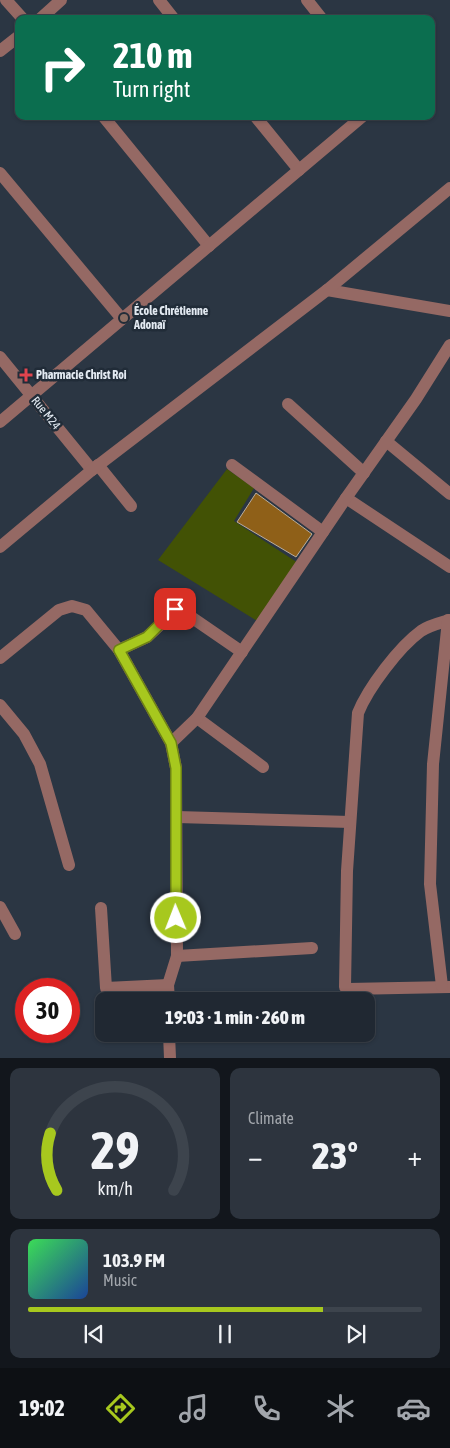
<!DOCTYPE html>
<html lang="en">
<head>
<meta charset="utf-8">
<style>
  body { margin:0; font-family:"Asap Condensed",sans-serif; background:#2d343e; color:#f1f3f6; height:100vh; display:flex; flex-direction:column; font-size:19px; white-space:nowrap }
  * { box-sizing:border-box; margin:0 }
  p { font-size:16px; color:#a2a6ac }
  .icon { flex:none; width:28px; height:28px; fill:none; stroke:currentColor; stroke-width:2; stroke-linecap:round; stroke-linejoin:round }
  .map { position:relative; height:1058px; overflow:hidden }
  .sheet { display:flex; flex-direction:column; gap:10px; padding:10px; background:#12161c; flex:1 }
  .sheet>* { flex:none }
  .guide { position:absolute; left:15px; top:15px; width:420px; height:105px; border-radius:10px; box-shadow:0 1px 4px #0004,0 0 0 1px #3d444d; background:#0b6e4f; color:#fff; overflow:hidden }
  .speed { position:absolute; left:15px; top:978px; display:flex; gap:10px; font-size:25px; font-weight:700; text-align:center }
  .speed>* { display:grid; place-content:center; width:65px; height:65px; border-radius:50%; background:#202832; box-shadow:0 1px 4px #0004,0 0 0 1px #3d444d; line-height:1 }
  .speed .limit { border:8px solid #d22; background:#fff; color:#111 }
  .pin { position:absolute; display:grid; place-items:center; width:42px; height:42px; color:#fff; margin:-21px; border-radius:10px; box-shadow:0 2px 8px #0006 }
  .me { position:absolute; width:55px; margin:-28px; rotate:359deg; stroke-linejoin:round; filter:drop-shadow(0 0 4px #0008) }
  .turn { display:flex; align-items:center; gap:18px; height:105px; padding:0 15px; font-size:22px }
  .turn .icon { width:65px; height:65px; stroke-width:2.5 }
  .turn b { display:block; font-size:35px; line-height:42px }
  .big { font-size:38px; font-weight:800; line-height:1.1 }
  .sheet .card { flex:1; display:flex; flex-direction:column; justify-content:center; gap:8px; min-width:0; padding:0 18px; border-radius:10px; background:#2d343e }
  .sheet .dial { align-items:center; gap:0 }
  .dial svg { height:130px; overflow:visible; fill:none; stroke:#3d444d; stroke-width:7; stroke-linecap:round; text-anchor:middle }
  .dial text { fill:#f1f3f6; stroke:none }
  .song { display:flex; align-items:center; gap:15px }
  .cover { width:60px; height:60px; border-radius:8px; background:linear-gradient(135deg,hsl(130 70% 55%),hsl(220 70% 35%)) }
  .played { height:5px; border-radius:2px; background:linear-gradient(90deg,#a7c81e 75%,#3d444d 75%) }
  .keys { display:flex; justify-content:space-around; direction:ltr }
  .heat { display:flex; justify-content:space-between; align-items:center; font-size:28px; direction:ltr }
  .sheet .tiles { flex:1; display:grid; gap:10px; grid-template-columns:1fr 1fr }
  .card:last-child { grid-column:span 2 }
  .trip { position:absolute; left:95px; top:992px; width:280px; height:50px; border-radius:10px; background:#202832; box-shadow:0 1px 4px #0004,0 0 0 1px #3d444d; font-weight:800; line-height:50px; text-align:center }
  .menu { display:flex; height:80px; justify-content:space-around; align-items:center; background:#0d1014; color:#a2a6ac }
  .menu .icon { width:35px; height:35px }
  .menu .current { color:#a7c81e }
  .menu b { font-size:22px; color:#f1f3f6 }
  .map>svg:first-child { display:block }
  .green { fill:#425205 }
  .building { fill:#8f6018; stroke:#bbae9e }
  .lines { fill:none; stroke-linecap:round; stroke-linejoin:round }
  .minor { stroke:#956964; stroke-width:12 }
  .route-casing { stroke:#6d8214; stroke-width:12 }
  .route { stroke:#a7c81e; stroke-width:9 }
  .education-dot { fill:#8d6e63; stroke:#212c38; stroke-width:2 }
  .health-dot { fill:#e0444e; stroke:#212c38; stroke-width:2 }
  .labels { text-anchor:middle; stroke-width:5; stroke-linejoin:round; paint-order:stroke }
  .poi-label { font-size:12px; font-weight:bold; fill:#e3eaf2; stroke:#212c38; text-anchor:start }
  .street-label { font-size:12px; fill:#e3eaf2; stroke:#212c38 }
</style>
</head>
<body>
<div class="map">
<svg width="450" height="1058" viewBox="0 0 450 1058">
  <rect width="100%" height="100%" fill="#2b3643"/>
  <!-- green -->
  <polygon class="green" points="227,469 254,488 234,521 298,563 259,622 158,560"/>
  <!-- building -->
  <polygon class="building" points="256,493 312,534 296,557 237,522"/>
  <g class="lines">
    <!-- minor -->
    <g class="minor">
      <polyline points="6,0 23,19"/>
      <polyline points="159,0 174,19"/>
      <polyline points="307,0 322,19"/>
      <polyline points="40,19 61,0"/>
      <polyline points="0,51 19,36"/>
      <polyline points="103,116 209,246"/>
      <polyline points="255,116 299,170"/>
      <polyline points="0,173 122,319"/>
      <polyline points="327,290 450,311"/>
      <polyline points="0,357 92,470"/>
      <polyline points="288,404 364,473"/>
      <polyline points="0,422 363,116"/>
      <polyline points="386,441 450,494"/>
      <polyline points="98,465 131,506"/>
      <polyline points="232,465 323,532"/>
      <polyline points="346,498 450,567"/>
      <polyline points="0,547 92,470 327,290 450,188"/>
      <path d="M 450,620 C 440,623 430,625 421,631 C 399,647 368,688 358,713 L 347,871 L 345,987 L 348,989 L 450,987"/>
      <polyline points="119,650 147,637 178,608 242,652"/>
      <polyline points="0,658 59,610 72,606 86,610 119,650 171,743 176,768 177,956 168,985 169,1001"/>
      <polyline points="0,705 24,734 40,764 69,865"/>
      <polyline points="197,718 263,767"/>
      <polyline points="171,743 197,718 346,498 416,399 450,345"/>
      <polyline points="177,817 350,822"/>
      <polyline points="0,907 15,934"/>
      <polyline points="101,908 106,988 168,985"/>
      <polyline points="177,956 312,948"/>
      <polyline points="442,986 430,884 433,764 448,620"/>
      <polyline points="169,1034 170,1058"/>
    </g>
  </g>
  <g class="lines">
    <!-- route casing -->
    <g class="route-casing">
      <polyline id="route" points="175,609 147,637 119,650 171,743 176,768 176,918"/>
    </g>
    <!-- route -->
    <use href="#route" class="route"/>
  </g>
  <!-- markers -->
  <circle class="education-dot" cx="124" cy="318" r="5"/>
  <path class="health-dot" d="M23.5 367.5h5v5h5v5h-5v5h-5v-5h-5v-5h5z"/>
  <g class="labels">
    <!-- poi labels -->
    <g class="poi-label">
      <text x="134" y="315">École Chrétienne<tspan x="134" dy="14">Adonaï</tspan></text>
      <text x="36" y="379">Pharmacie Christ Roi</text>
    </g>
    <!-- street labels -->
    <g class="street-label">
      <text transform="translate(46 413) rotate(51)" y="4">Rue M24</text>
    </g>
  </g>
</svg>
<div class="speed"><div class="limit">30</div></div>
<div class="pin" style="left:175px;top:609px;background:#d93025"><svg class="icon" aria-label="arrive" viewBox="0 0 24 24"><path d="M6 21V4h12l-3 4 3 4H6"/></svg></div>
<svg class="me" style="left:176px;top:918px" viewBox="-20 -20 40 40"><circle r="17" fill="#a7c81e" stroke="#fff" stroke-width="3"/><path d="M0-11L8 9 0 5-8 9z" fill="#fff"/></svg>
<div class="trip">19:03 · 1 min · 260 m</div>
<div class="guide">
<div class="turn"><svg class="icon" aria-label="right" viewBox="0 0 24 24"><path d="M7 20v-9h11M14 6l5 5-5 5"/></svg><div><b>210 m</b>Turn right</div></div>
</div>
</div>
<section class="sheet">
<div class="tiles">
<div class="card dial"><svg viewBox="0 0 100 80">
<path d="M14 69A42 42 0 1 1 86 69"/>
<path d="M14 69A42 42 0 0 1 10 34" stroke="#a7c81e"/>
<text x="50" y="56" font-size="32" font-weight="700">29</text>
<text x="50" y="72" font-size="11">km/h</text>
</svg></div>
<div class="card"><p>Climate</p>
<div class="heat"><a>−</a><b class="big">23°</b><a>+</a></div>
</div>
<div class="card">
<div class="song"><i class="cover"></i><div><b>103.9 FM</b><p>Music</p></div></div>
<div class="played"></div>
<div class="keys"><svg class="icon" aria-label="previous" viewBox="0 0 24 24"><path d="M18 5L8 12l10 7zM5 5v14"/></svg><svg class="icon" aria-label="pause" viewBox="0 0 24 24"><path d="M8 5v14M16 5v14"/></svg><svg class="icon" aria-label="next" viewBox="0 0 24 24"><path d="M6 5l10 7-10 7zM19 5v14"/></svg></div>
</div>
</div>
</section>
<nav class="menu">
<b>19:02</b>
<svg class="icon current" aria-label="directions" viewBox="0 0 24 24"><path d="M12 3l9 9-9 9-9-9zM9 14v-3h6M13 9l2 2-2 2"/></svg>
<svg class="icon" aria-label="music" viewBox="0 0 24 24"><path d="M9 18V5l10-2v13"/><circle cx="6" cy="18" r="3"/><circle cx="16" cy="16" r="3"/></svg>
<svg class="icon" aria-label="phone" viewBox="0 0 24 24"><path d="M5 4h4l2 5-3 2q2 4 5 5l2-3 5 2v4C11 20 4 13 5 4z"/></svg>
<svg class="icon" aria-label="climate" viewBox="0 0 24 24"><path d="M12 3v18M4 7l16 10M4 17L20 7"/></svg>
<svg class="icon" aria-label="car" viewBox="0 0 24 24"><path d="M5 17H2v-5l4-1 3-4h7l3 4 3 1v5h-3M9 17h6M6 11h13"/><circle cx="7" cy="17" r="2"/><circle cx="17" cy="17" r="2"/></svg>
</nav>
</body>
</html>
